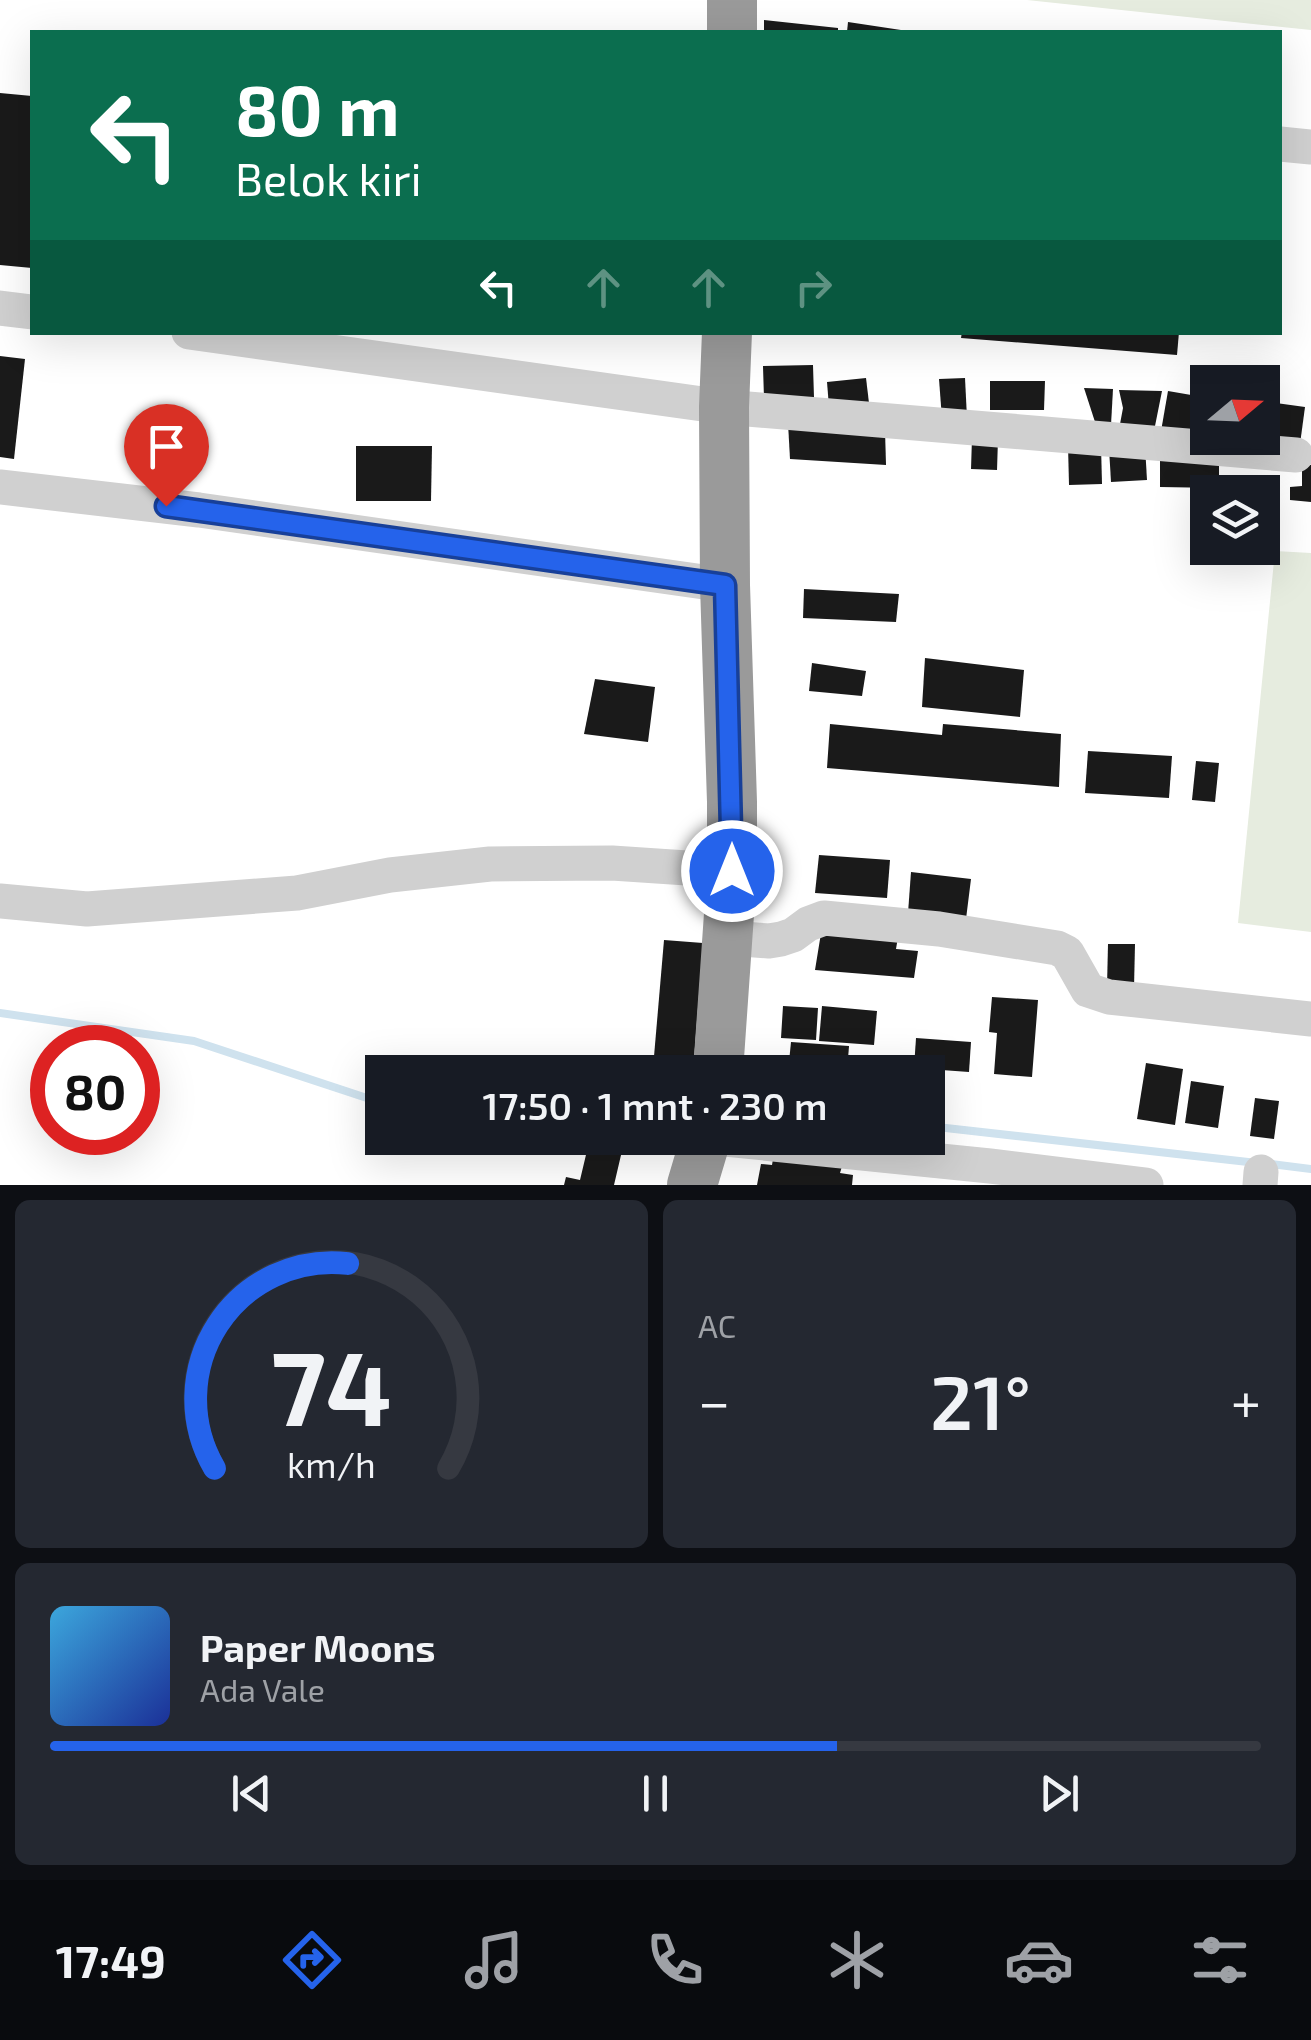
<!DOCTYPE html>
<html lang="id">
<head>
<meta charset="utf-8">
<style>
  body { margin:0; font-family:"Exo 2",sans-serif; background:#242831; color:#f1f3f6; height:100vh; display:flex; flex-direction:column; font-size:38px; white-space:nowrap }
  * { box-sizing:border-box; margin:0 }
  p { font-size:32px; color:#9ea1a6 }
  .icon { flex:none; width:55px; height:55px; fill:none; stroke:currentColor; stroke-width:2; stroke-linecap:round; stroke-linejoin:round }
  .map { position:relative; height:1185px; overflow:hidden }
  .drawer { display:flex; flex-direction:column; gap:15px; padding:15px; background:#0d0f14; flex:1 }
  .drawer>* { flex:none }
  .guide { position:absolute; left:30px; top:30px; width:1252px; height:305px; border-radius:0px; box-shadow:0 10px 40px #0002; background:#0b6e4f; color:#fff; overflow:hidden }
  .needle { width:65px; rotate:71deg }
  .tools { position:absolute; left:1190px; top:365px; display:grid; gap:20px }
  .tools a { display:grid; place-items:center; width:90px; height:90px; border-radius:0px; background:#171b24; box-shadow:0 10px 40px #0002; font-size:50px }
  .speed { position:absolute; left:30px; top:1025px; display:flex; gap:20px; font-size:50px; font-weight:700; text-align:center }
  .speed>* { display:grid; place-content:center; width:130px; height:130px; border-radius:50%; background:#171b24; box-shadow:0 10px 40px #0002; line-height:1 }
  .speed .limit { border:15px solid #d22; background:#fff; color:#111 }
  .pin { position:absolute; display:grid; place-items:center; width:85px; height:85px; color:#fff; margin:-102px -42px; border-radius:50% 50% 50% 0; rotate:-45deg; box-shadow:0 0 10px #0007 }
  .pin .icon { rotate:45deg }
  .me { position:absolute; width:110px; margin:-55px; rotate:0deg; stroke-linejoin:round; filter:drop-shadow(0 0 8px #0008) }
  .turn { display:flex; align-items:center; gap:35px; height:210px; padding:0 40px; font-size:45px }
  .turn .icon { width:130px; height:130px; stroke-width:2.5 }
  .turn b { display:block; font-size:70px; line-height:85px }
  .lanes { display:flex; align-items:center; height:95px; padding:0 40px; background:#0003; justify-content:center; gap:50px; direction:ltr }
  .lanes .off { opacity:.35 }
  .big { font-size:75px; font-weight:600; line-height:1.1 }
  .drawer .widget { flex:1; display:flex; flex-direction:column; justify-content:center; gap:15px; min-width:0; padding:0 35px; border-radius:15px; background:#242831 }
  .drawer .dial { align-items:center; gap:0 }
  .dial svg { height:260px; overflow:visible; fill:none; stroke:#363941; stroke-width:7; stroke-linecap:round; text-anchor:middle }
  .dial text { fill:#f1f3f6; stroke:none }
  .song { display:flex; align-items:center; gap:30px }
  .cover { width:120px; height:120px; border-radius:15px; background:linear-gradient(135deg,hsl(200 70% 55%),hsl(230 70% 35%)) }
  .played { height:10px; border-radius:5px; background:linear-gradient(90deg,#2563eb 65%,#363941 65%) }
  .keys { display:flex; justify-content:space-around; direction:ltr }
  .heat { display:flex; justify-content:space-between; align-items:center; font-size:55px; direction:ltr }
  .drawer .tiles { flex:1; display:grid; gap:15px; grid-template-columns:1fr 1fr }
  .widget:last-child { grid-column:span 2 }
  .trip { position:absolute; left:365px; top:1055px; width:580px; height:100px; border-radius:0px; background:#171b24; box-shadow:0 10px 40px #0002; font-weight:600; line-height:100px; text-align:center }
  .tabs { display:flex; height:160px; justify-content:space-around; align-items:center; background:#090b0e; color:#9ea1a6 }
  .tabs .icon { width:70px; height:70px }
  .tabs .selected { color:#2563eb }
  .tabs b { font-size:45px; color:#f1f3f6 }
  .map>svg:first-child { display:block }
  .green { fill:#e6ecdf }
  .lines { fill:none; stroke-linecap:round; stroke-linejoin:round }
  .stream { stroke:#cfe2ee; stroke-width:8 }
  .building { fill:#1a1a1a }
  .minor { stroke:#d0d0d0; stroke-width:35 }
  .highway { stroke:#9a9a9a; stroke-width:50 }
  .route-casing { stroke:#184099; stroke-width:25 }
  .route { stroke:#2563eb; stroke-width:18 }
</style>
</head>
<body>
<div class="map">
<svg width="1311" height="1185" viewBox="0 0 1311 1185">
  <rect width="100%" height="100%" fill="#fff"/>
  <!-- green -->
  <g class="green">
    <polygon points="1028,0 1311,0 1311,30 1027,0"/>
    <polygon points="1275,551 1311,553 1311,932 1238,923"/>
  </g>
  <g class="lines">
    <!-- stream -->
    <g class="stream">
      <polyline points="0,1013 194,1041 382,1103"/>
      <polyline points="928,1126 1257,1163"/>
      <polyline points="1271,1164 1311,1169"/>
    </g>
  </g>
  <!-- building -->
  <g class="building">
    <polygon points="764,20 838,28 838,32 764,32"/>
    <polygon points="848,22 901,30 901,32 847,32"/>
    <polygon points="0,93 32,96 32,268 0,265"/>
    <polygon points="962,332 1179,332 1177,355 961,338"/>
    <polygon points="0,356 25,359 14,459 0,457"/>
    <polygon points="813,365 814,398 764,399 763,366"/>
    <polygon points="866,378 869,403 829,407 827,382"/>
    <polygon points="965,378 967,418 942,419 939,379"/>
    <polygon points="990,381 1045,381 1044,410 990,410"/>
    <polygon points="1084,388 1113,389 1111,425 1096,425"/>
    <polygon points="1119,390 1162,391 1154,431 1120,424 1123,408"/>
    <polygon points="1168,391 1197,396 1189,443 1160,437"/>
    <polygon points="1203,391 1208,392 1208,438 1195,438"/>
    <polygon points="1276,403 1305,407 1300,444 1271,439"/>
    <polygon points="788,423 885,430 886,465 790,459"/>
    <polygon points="972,437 998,438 997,470 971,469"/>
    <polygon points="1068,445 1101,445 1102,484 1069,485"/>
    <polygon points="356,446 432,446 431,501 356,501"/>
    <polygon points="1145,446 1147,480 1111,482 1109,448"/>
    <polygon points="1160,453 1219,453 1219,488 1160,487"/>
    <polygon points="1302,464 1311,465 1311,502 1290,500 1290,487 1302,486"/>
    <polygon points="804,589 899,594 896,622 803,618"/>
    <polygon points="925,658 1024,670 1020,717 922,707"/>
    <polygon points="812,663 866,671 862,696 809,691"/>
    <polygon points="595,679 655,687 648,742 584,734"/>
    <polygon points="830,724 942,735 943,724 1061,734 1059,787 827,768"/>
    <polygon points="1088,751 1172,756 1169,798 1085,793"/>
    <polygon points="1196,761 1219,763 1215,802 1192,800"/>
    <polygon points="819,855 890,860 887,898 815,893"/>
    <polygon points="911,872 971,879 966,919 908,913"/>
    <polygon points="822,927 898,937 896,949 918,951 914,978 815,970"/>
    <polygon points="664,940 703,943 693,1072 653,1068"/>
    <polygon points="1108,944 1135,944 1134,988 1107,987"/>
    <polygon points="992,997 1038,1000 1032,1077 994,1074 997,1033 989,1032"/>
    <polygon points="783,1006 818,1008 816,1040 781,1038"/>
    <polygon points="822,1006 877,1011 874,1045 819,1041"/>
    <polygon points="916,1038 971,1042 969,1072 914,1068"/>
    <polygon points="791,1042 849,1046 847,1072 788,1072"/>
    <polygon points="1146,1063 1183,1069 1175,1125 1137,1119"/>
    <polygon points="1191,1081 1224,1086 1218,1128 1185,1123"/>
    <polygon points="1255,1098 1279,1101 1274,1139 1250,1136"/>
    <polygon points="590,1138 625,1138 614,1185 564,1185 566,1177 580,1180"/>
    <polygon points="774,1153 843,1163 840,1173 853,1175 852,1185 757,1185 761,1164 772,1165"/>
  </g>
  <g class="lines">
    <!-- minor -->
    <g class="minor">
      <polyline points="1280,144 1311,147"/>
      <polyline points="0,308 32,312"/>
      <polyline points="189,332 724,407 1296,455"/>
      <polyline points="0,487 199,510 725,585"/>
      <polyline points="0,901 87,909 297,893 390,875 490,864 612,863 732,871"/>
      <polyline points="728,938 769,941 781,939 793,935 808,924 824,918 939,929 1057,948 1067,953 1088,990 1109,997 1311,1019"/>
      <polyline points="715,1138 990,1166 1146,1185"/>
      <polyline points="1260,1185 1261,1172"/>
    </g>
    <!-- highway -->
    <g class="highway">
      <polyline points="732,32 732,0"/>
      <polyline points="718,1072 732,871 732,802 725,585 724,407 727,332"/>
      <polyline points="692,1185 706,1138"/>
    </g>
  </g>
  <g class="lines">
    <!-- route casing -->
    <g class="route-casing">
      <polyline id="route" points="166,506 725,585 732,871"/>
    </g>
    <!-- route -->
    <use href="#route" class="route"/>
  </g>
</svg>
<div class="tools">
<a><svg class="needle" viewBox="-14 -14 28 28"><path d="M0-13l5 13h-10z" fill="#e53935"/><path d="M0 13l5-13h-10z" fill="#9ea1a6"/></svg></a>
<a><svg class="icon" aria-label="layers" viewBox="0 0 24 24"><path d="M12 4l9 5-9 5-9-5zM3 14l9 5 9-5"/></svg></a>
</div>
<div class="speed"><div class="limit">80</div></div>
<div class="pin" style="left:166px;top:506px;background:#d93025"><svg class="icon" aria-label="arrive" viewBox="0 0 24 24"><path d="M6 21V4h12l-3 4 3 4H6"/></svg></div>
<svg class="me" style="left:732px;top:871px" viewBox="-20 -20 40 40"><circle r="17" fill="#2563eb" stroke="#fff" stroke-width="3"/><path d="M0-11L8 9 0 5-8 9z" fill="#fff"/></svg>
<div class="trip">17:50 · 1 mnt · 230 m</div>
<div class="guide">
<div class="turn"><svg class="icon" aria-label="left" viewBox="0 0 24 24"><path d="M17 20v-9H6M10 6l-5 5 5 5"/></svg><div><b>80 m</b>Belok kiri</div></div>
<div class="lanes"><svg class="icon" aria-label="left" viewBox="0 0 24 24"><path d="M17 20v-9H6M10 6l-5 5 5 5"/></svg><svg class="icon off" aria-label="ahead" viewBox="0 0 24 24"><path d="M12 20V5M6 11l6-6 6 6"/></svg><svg class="icon off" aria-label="ahead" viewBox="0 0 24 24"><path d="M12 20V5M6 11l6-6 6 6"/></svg><svg class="icon off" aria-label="right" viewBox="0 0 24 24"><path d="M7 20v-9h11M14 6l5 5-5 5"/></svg></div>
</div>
</div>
<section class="drawer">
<div class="tiles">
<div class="widget dial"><svg viewBox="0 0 100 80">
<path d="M14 69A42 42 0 1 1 86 69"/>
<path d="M14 69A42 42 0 0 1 55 6" stroke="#2563eb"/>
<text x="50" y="56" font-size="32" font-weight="700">74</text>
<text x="50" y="72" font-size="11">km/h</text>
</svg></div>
<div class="widget"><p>AC</p>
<div class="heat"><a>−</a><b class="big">21°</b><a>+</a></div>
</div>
<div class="widget">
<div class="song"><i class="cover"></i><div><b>Paper Moons</b><p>Ada Vale</p></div></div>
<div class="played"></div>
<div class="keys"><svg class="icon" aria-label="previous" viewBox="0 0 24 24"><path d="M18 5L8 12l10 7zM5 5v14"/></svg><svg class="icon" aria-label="pause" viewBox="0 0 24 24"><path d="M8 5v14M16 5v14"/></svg><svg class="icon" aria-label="next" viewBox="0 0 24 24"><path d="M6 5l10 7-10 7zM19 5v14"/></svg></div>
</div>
</div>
</section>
<nav class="tabs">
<b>17:49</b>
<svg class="icon selected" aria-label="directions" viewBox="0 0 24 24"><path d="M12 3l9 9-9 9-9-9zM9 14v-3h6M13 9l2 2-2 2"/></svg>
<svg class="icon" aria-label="music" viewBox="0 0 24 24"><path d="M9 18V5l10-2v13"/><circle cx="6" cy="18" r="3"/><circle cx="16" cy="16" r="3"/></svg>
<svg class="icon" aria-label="phone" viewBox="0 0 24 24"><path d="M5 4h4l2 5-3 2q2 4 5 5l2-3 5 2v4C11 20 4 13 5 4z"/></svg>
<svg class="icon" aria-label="climate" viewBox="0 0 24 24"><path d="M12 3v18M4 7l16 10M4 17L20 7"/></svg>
<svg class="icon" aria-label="car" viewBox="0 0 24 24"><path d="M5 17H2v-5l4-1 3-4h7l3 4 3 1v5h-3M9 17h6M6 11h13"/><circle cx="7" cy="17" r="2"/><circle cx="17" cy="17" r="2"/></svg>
<svg class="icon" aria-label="filters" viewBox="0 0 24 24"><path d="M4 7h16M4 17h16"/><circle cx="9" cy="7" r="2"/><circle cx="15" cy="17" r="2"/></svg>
</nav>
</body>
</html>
